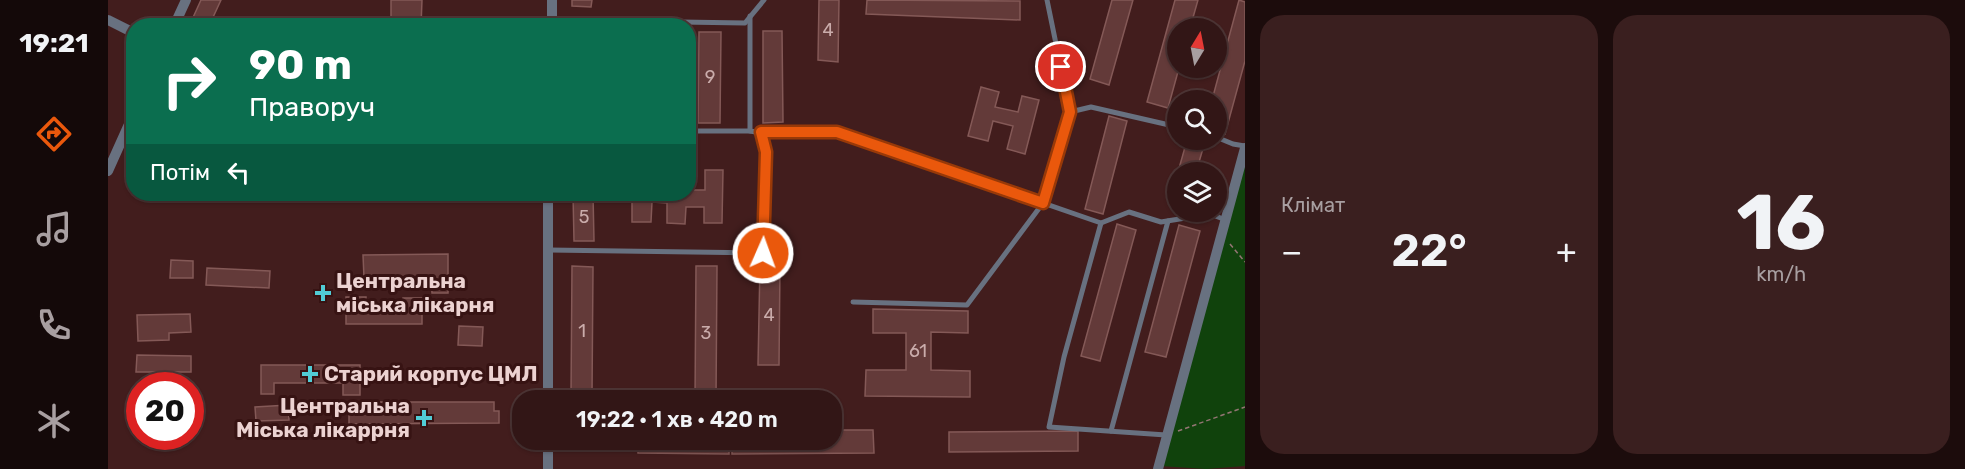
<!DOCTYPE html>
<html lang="uk">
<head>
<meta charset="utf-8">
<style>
  body { margin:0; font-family:Rubik,sans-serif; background:#3a1f1f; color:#f1f3f6; height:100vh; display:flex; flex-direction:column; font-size:22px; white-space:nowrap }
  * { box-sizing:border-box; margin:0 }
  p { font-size:20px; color:#a89fa1 }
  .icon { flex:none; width:33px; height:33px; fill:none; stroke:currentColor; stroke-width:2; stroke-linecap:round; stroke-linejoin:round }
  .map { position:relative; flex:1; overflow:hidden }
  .sheet { display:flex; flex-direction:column; gap:15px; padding:15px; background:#1c0c0c; width:720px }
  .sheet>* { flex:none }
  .guide { position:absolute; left:18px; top:18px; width:570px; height:183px; border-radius:24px; box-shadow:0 2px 4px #0004,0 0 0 2px #4d3535; background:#0b6e4f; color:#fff; overflow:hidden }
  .needle { width:39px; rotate:10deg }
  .tools { position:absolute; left:1059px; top:18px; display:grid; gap:12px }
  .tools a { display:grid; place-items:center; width:60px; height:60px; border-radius:50%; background:#321616; box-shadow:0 2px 4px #0004,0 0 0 2px #4d3535; font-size:30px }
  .speed { position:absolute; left:18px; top:372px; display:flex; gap:12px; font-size:30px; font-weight:700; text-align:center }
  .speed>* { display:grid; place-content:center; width:78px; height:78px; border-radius:50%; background:#321616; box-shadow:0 2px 4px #0004,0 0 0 2px #4d3535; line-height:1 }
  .speed .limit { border:9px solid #d22; background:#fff; color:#111 }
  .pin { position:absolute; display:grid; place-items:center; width:51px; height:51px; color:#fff; margin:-26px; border:3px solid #fff; border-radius:50%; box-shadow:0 2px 6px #0007 }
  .me { position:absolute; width:66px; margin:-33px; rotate:2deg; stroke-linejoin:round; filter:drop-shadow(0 0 4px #0008) }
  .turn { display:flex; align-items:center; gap:21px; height:126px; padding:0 24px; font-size:27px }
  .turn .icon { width:78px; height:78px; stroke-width:2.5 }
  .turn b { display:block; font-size:42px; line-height:51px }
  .then { display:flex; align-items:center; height:57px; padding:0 24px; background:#0003; gap:12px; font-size:22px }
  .big { font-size:45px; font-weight:600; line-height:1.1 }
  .sheet .tile { flex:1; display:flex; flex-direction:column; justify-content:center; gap:9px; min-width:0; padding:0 21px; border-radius:24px; background:#3a1f1f }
  .sheet .dial { align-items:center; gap:0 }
  .dial b { font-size:78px; line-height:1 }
  .heat { display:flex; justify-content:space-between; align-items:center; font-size:33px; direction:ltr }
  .sheet .tiles { flex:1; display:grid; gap:15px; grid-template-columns:repeat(2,1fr) }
  .trip { position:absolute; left:404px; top:390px; width:330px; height:60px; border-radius:24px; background:#321616; box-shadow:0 2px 4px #0004,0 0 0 2px #4d3535; font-weight:600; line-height:60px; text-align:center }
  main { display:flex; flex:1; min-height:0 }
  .dock { display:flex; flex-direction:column; width:108px; justify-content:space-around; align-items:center; background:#140909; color:#a89fa1 }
  .dock .icon { width:42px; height:42px }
  .dock .selected { color:#ea580c }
  .dock b { font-size:27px; color:#f1f3f6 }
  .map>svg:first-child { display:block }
  .green { fill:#10420c }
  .building { fill:#633a39; stroke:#845957; stroke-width:1.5 }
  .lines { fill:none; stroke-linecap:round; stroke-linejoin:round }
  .path { stroke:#957575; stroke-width:1.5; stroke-dasharray:4.5 3; stroke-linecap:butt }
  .lane { stroke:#687180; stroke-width:5 }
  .street { stroke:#687180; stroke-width:10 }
  .route-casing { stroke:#983908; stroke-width:15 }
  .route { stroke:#ea580c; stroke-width:10 }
  .poi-dot { fill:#51ccd5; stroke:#371313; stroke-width:2 }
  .labels { text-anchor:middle; stroke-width:6; stroke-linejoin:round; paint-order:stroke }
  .number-label { font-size:18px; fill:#caacab }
  .poi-label { font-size:21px; font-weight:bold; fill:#ecd2d1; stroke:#371313; text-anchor:start }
</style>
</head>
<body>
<main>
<nav class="dock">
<b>19:21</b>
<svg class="icon selected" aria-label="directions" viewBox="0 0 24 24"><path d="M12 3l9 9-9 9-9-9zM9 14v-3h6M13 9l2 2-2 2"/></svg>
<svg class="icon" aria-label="music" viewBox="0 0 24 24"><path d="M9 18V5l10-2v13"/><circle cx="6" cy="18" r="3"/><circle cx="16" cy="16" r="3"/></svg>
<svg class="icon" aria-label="phone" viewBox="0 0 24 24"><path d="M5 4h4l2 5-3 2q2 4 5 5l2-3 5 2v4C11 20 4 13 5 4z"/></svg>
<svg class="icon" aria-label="climate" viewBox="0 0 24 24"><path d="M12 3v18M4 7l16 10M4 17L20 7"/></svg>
</nav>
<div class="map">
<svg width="1137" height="469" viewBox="0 0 1137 469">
  <rect width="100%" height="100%" fill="#421d1d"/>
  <!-- green -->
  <polygon class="green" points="1137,148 1137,466 1098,469 1052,466"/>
  <!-- building -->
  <g class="building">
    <polygon points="93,0 113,0 101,26 82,24"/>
    <polygon points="283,0 314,0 313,26 283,26"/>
    <polygon points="464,0 484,0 483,7 464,6"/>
    <polygon points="711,0 731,0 730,62 710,60"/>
    <polygon points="759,0 912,1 912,20 758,14"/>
    <polygon points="1004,0 1025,0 1001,85 982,79"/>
    <polygon points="1067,0 1090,0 1082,28 1070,28 1070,68 1071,68 1060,108 1039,102"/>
    <polygon points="1131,0 1137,2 1137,61 1117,134 1108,131 1108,100 1104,100"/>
    <polygon points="655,31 674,31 675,122 655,123"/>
    <polygon points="591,32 613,32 612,123 590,123"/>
    <polygon points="873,87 891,92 887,107 910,112 914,96 931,100 917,154 899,149 905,126 885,121 880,141 860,136"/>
    <polygon points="1001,116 1019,121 995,214 977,209"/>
    <polygon points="1079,140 1097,142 1088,172 1070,172"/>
    <polygon points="597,170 615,170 614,223 596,223 596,207 578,207 577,224 559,223 559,203 544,202 543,222 524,222 524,194 580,194 580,190 597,190"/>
    <polygon points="1070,173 1070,203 1062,201"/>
    <polygon points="465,194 485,194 486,241 466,241"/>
    <polygon points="1009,224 1028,230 992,361 973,356"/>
    <polygon points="1071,225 1092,231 1058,357 1037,352"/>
    <polygon points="340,254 340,293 324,293 323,277 256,278 255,255"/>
    <polygon points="63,260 85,261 85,278 62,278"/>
    <polygon points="652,264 672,264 671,365 650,365"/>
    <polygon points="464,266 485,267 484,396 463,395"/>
    <polygon points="588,266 609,266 608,400 587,400"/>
    <polygon points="99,268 162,271 161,288 98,285"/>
    <polygon points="238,297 258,297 258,306 266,306 266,303 286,303 286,307 295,307 295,298 314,298 314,324 238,324"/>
    <polygon points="765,309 860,311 860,333 823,332 823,370 862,371 862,397 757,396 758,370 798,370 798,333 765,333"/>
    <polygon points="82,314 83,332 61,333 61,340 30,341 29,315"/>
    <polygon points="351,326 375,327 374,346 350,345"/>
    <polygon points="29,355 83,356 83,372 28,372"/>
    <polygon points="153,365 252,365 252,395 235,395 235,383 166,383 166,394 153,394"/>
    <polygon points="82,396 86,396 85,437 68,436 82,436"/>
    <polygon points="244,402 386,402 386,411 391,411 391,423 241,424 241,413 244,413"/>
    <polygon points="180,405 181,420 148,421 147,407"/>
    <polygon points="723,430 765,430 766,453 624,454 624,440 723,440"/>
    <polygon points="970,431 970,451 841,452 841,432"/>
    <rect x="505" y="440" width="25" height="11"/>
    <polygon points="530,440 621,440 621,454 530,453"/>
  </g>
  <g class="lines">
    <!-- path -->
    <g class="path">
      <polyline points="1122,244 1137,262"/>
      <polyline points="1070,431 1137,407"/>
    </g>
    <!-- lane -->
    <g class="lane">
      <polyline points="939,0 962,112"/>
      <polyline points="642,16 642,131"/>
      <polyline points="444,20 637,23 656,0"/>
      <polyline points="653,133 729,132 993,223 1021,212 1053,222 1102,214 1118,220"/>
      <polyline points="1108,137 1125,144 1137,146"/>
      <polyline points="993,223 956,357 941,427 1058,435"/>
      <polyline points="441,250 655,253 658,152 653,133 642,131 580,131"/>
      <polyline points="745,302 859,305 935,203 962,112 983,107 1070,127"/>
      <polyline points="1003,431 1060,221"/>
    </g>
    <!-- street -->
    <g class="street">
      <polyline points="0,20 26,33"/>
      <polyline points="66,26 78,0"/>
      <polyline points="444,26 444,0"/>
      <polyline points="0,171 26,113"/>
      <polyline points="440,400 440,194"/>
      <polyline points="440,469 440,440"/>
      <polyline points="1050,469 1137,148"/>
    </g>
  </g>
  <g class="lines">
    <!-- route casing -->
    <g class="route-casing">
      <polyline id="route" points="655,253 658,152 653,132 729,132 935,203 962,112 953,67"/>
    </g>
    <!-- route -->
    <use href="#route" class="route"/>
  </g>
  <!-- markers -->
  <g class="poi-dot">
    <path d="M212 284h6v6h6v6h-6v6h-6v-6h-6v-6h6z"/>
    <path d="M199 365h6v6h6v6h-6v6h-6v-6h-6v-6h6z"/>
    <path d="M313 409h6v6h6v6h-6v6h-6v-6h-6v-6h6z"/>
  </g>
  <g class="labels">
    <!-- number labels -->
    <g class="number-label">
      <text x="720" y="36">4</text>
      <text x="602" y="83">9</text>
      <text x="476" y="223">5</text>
      <text x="661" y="321">4</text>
      <text x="474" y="337">1</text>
      <text x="598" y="339">3</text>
      <text x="810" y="357">61</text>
    </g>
    <!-- poi labels -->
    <g class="poi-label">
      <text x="228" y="288">Центральна<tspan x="228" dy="24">міська лікарня</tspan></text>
      <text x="216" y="381">Старий корпус ЦМЛ</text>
      <text x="302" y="413" text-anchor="end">Центральна<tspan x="302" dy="24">Міська лікаррня</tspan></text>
    </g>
  </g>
</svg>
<div class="tools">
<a><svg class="needle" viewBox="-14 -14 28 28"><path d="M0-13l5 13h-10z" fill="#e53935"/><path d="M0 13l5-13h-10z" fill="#a89fa1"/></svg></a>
<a><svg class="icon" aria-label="search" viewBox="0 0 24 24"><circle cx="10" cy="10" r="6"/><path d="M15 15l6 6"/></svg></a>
<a><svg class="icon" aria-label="layers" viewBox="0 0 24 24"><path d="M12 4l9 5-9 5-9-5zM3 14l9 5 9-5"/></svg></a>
</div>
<div class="speed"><div class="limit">20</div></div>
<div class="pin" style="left:953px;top:67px;background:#d93025"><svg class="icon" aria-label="arrive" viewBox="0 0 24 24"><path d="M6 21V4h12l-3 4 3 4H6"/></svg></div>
<svg class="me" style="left:655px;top:253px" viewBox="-20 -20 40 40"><circle r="17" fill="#ea580c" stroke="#fff" stroke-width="3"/><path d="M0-11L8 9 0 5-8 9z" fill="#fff"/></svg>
<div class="trip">19:22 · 1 хв · 420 m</div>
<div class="guide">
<div class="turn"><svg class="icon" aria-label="right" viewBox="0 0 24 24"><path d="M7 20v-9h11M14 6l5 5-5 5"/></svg><div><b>90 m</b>Праворуч</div></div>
<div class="then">Потім<svg class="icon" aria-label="left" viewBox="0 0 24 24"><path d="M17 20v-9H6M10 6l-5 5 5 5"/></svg></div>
</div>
</div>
<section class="sheet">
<div class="tiles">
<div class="tile"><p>Клімат</p>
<div class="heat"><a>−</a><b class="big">22°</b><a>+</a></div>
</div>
<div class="tile dial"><b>16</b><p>km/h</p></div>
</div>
</section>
</main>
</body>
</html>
